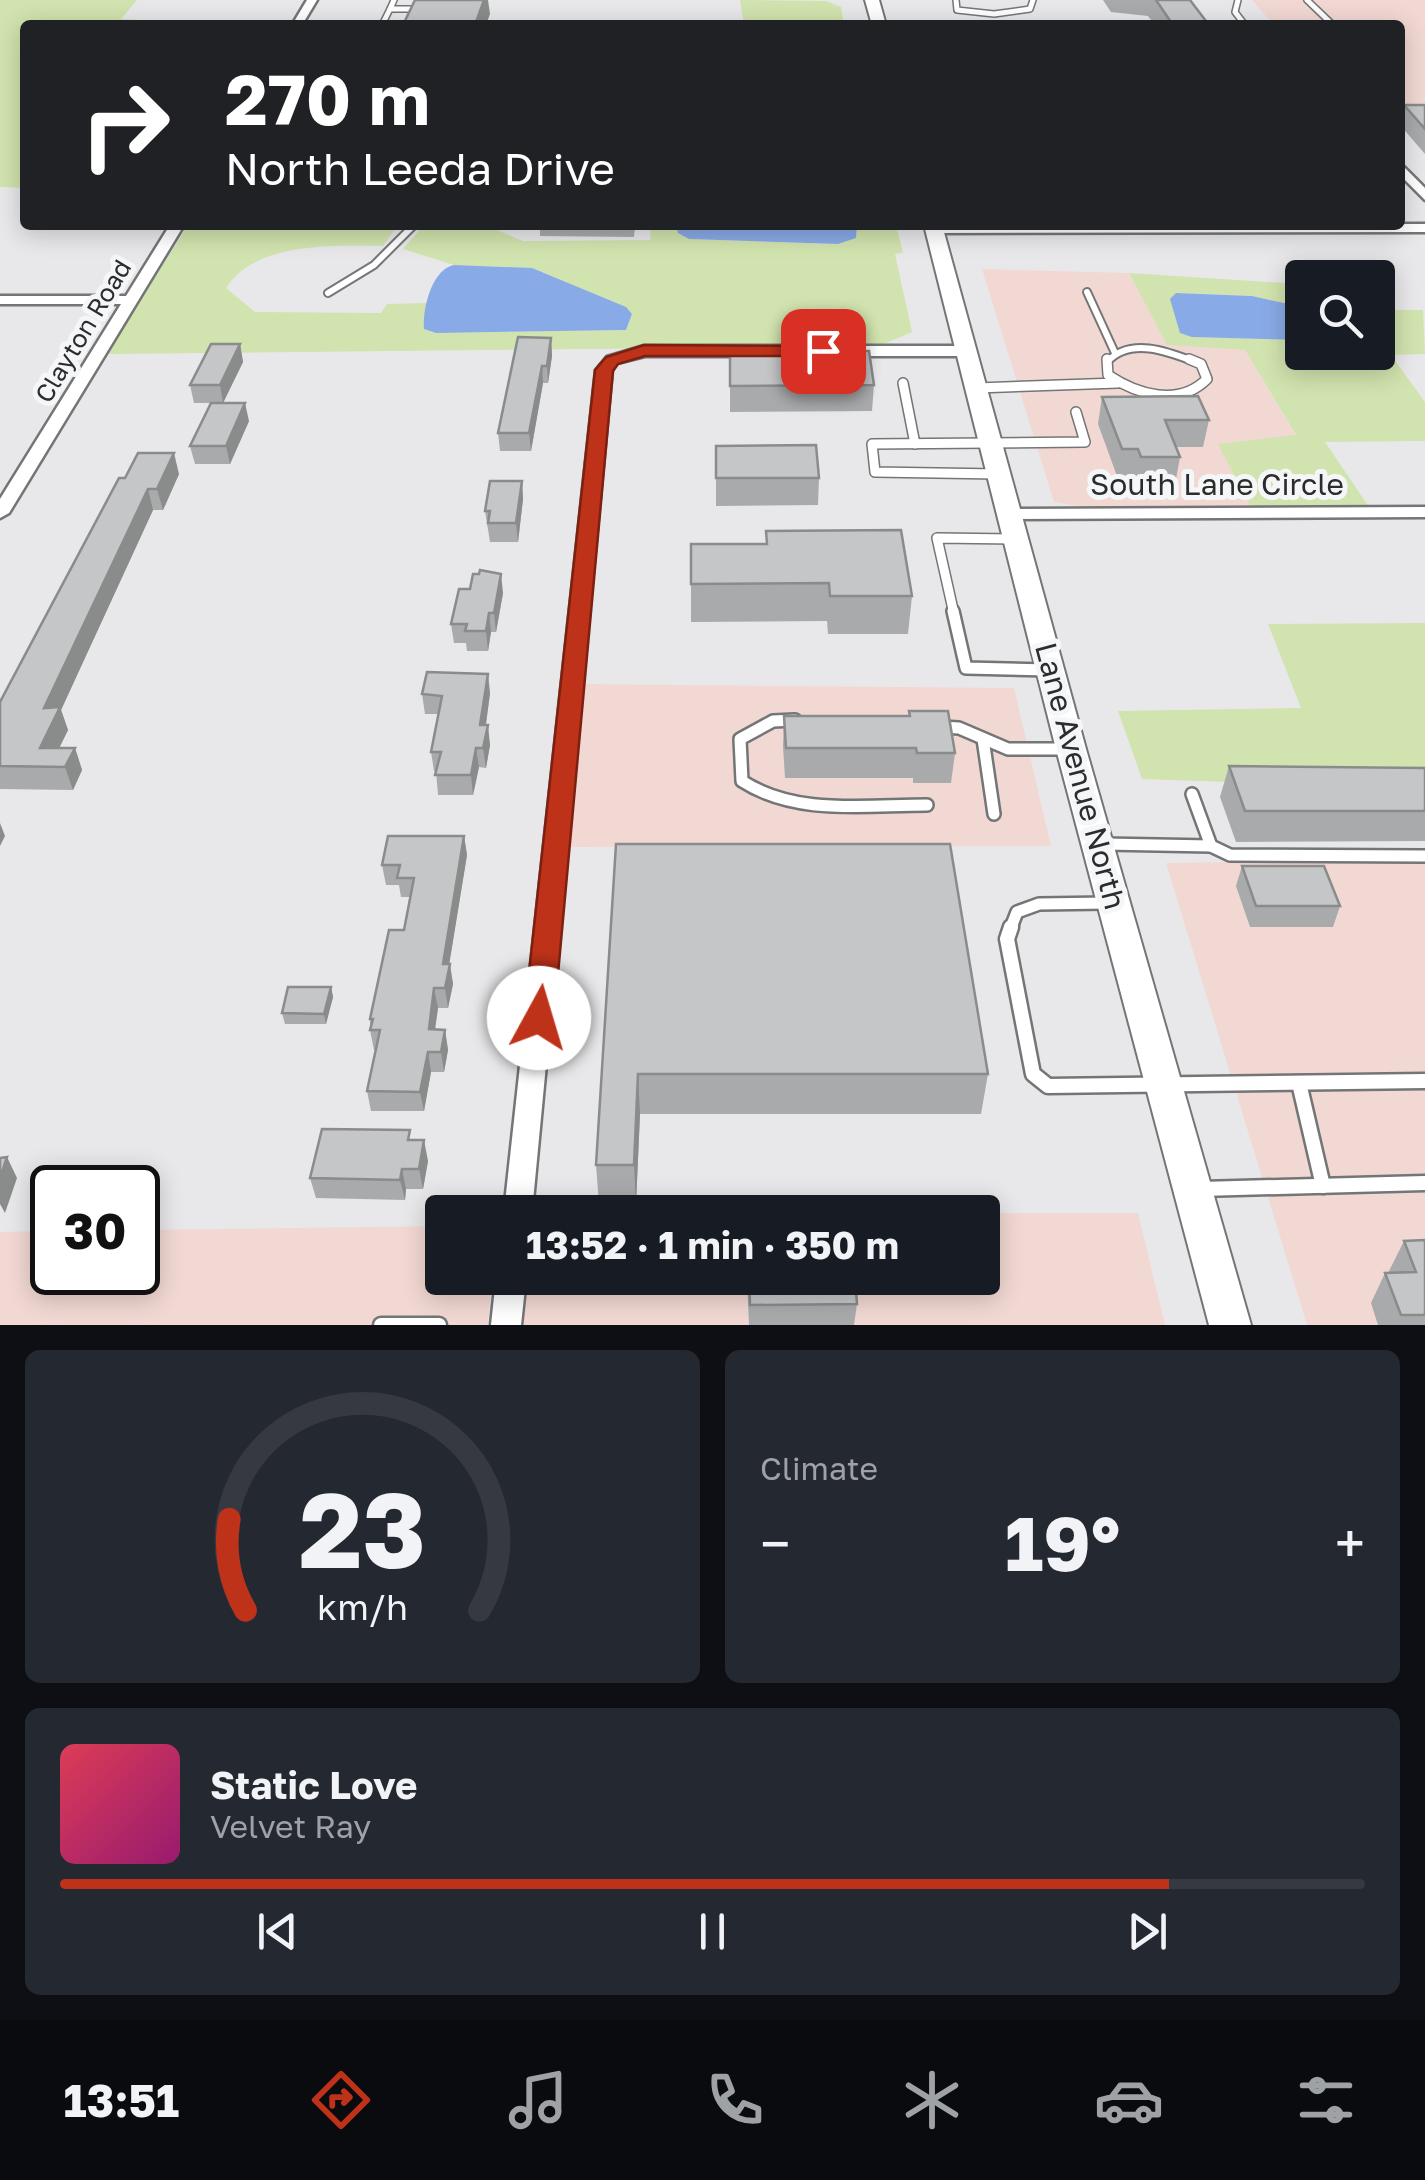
<!DOCTYPE html>
<html lang="en">
<head>
<meta charset="utf-8">
<style>
  body { margin:0; font-family:"Golos Text",sans-serif; background:#242831; color:#f1f3f6; height:100vh; display:flex; flex-direction:column; font-size:38px; white-space:nowrap }
  * { box-sizing:border-box; margin:0 }
  p { font-size:32px; color:#9ea1a6 }
  .icon { flex:none; width:55px; height:55px; fill:none; stroke:currentColor; stroke-width:2; stroke-linecap:round; stroke-linejoin:round }
  .map { position:relative; height:1325px; overflow:hidden }
  .panel { display:flex; flex-direction:column; gap:25px; padding:25px; background:#0d0f14; flex:1 }
  .panel>* { flex:none }
  .guide { position:absolute; left:20px; top:20px; width:1385px; height:210px; border-radius:10px; box-shadow:0 5px 25px #0003; background:#202124; color:#fff; overflow:hidden }
  .tools { position:absolute; left:1285px; top:260px; display:grid; gap:20px }
  .tools a { display:grid; place-items:center; width:110px; height:110px; border-radius:10px; background:#171b24; box-shadow:0 5px 25px #0003; font-size:50px }
  .speed { position:absolute; left:30px; top:1165px; display:flex; gap:20px; font-size:50px; font-weight:700; text-align:center }
  .speed>* { display:grid; place-content:center; width:130px; height:130px; border-radius:50%; background:#171b24; box-shadow:0 5px 25px #0003; line-height:1 }
  .speed .limit { border:5px solid #111; border-radius:15px; background:#fff; color:#111 }
  .pin { position:absolute; display:grid; place-items:center; width:85px; height:85px; color:#fff; margin:-42px; border-radius:20px; box-shadow:0 5px 15px #0006 }
  .me { position:absolute; width:110px; margin:-55px; rotate:6deg; stroke-linejoin:round; filter:drop-shadow(0 0 8px #0008) }
  .turn { display:flex; align-items:center; gap:35px; height:210px; padding:0 40px; font-size:45px }
  .turn .icon { width:130px; height:130px; stroke-width:2.5 }
  .turn b { display:block; font-size:70px; line-height:85px }
  .big { font-size:75px; font-weight:700; line-height:1.1 }
  .panel .tile { flex:1; display:flex; flex-direction:column; justify-content:center; gap:15px; min-width:0; padding:0 35px; border-radius:15px; background:#242831 }
  .panel .dial { align-items:center; gap:0 }
  .dial svg { height:260px; overflow:visible; fill:none; stroke:#363941; stroke-width:7; stroke-linecap:round; text-anchor:middle }
  .dial text { fill:#f1f3f6; stroke:none }
  .song { display:flex; align-items:center; gap:30px }
  .cover { width:120px; height:120px; border-radius:15px; background:linear-gradient(135deg,hsl(350 70% 55%),hsl(320 70% 35%)) }
  .played { height:10px; border-radius:5px; background:linear-gradient(90deg,#be3219 85%,#363941 85%) }
  .keys { display:flex; justify-content:space-around; direction:ltr }
  .heat { display:flex; justify-content:space-between; align-items:center; font-size:55px; direction:ltr }
  .panel .tiles { flex:1; display:grid; gap:25px; grid-template-columns:1fr 1fr }
  .tile:last-child { grid-column:span 2 }
  .trip { position:absolute; left:425px; top:1195px; width:575px; height:100px; border-radius:10px; background:#171b24; box-shadow:0 5px 25px #0003; font-weight:700; line-height:100px; text-align:center }
  .tabs { display:flex; height:160px; justify-content:space-around; align-items:center; background:#090b0e; color:#9ea1a6 }
  .tabs .icon { width:70px; height:70px }
  .tabs .on { color:#be3219 }
  .tabs b { font-size:45px; color:#f1f3f6 }
  .map>svg:first-child { display:block }
  .commercial { fill:#f2d8d3 }
  .green { fill:#d1e3ae }
  .water { fill:#88aae6 }
  .lines { fill:none; stroke-linecap:round; stroke-linejoin:round }
  .lane-far4-casing { stroke:#747576; stroke-width:8 }
  .lane-far3-casing { stroke:#747576; stroke-width:10 }
  .lane-far2-casing { stroke:#747576; stroke-width:12 }
  .lane-far1-casing { stroke:#747576; stroke-width:16 }
  .lane-casing { stroke:#747576; stroke-width:19 }
  .street-casing { stroke:#747576; stroke-width:5 }
  .secondary-casing { stroke:#747576; stroke-width:4 }
  .lane-far4 { stroke:#fff; stroke-width:5 }
  .lane-far3 { stroke:#fff; stroke-width:6 }
  .lane-far2 { stroke:#fff; stroke-width:9 }
  .lane-far1 { stroke:#fff; stroke-width:11 }
  .lane { stroke:#fff; stroke-width:14 }
  .street { fill:#fff; fill-rule:evenodd }
  .secondary { fill:#fff; fill-rule:evenodd }
  .wall { fill:#a9aaab }
  .shaded-wall { fill:#8a8b8b }
  .building { fill:#c5c6c7; stroke:#8a8b8b; stroke-width:2.5 }
  .route { fill:#be3219; stroke:#7c2010; stroke-width:2.5 }
  .labels { text-anchor:middle; stroke-width:10; stroke-linejoin:round; paint-order:stroke }
  .far-street-label { font-size:25px; fill:#2c2c2d; stroke:#f5f6f7 }
  .street-label { font-size:30px; fill:#2c2c2d; stroke:#f5f6f7 }
</style>
</head>
<body>
<div class="map">
<svg width="1425" height="1325" viewBox="0 0 1425 1325">
  <rect width="100%" height="100%" fill="#e8e8ea"/>
  <!-- commercial -->
  <g class="commercial">
    <polygon points="1252,0 1425,0 1425,114 1400,114 1400,25 1274,25"/>
    <polygon points="982,269 1129,273 1167,345 1245,350 1296,436 1219,444 1251,507 1078,506 1054,502"/>
    <polygon points="581,684 1014,688 1051,846 567,847"/>
    <polygon points="1425,859 1425,1325 1307,1325 1166,863"/>
    <polygon points="983,1213 1138,1213 1165,1325 518,1325 523,1278 982,1278"/>
    <polygon points="442,1226 442,1278 492,1278 488,1325 0,1325 0,1232 52,1231 52,1272 138,1272 138,1230"/>
  </g>
  <!-- green -->
  <g class="green">
    <polygon points="0,0 137,0 121,19 165,21 161,25 25,25 25,188 0,187"/>
    <polygon points="740,0 826,1 841,7 844,25 744,25"/>
    <path d="M 188,225 L 398,225 L 383,246 C 334,246 256,241 226,288 L 255,312 L 381,313 L 387,304 L 428,303 L 424,329 L 436,333 L 626,330 L 632,314 L 625,307 L 532,268 L 454,265 L 403,249 L 424,225 L 485,225 L 523,241 L 650,240 L 651,225 L 676,225 L 689,239 L 838,244 L 856,238 L 857,225 L 896,225 L 903,253 L 895,254 L 912,332 L 879,346 L 107,354 Z"/>
    <polygon points="1129,273 1285,283 1302,290 1302,307 1252,296 1177,293 1192,337 1302,340 1302,352 1378,352 1378,310 1423,310 1425,354 1391,355 1425,402 1425,441 1325,442 1369,507 1251,507 1218,444 1296,435 1245,350 1167,345"/>
    <polygon points="1425,623 1425,789 1142,779 1118,711 1301,708 1268,624"/>
  </g>
  <!-- water -->
  <g class="water">
    <polygon points="676,225 857,225 856,238 838,244 689,239 678,233"/>
    <path d="M 454,265 L 532,268 L 626,307 L 632,314 L 626,330 L 436,333 L 424,329 C 422,309 432,269 454,265 Z"/>
    <polygon points="1176,293 1252,296 1302,307 1302,340 1192,337 1180,333 1170,299"/>
  </g>
  <g class="lines">
    <!-- lane-far4 casing -->
    <g class="lane-far4-casing">
      <g id="lane-far4">
        <polyline points="394,0 390,9 424,9"/>
        <polyline points="956,0 957,10 994,14 1030,9 1033,0"/>
        <polyline points="1238,0 1235,12 1245,25"/>
        <polyline points="1307,0 1333,25"/>
        <polyline points="382,25 390,9"/>
      </g>
    </g>
    <!-- lane-far3 casing -->
    <g class="lane-far3-casing">
      <g id="lane-far3">
        <polyline points="1087,292 1115,353"/>
        <polyline points="328,293 374,265 414,225"/>
        <path d="M 1107,362 C 1130,337 1167,351 1195,362"/>
      </g>
    </g>
    <!-- lane-far2 casing -->
    <g class="lane-far2-casing">
      <g id="lane-far2">
        <path d="M 1107,359 L 1108,375 C 1138,395 1179,407 1207,379 L 1201,364 L 1189,359"/>
        <polyline points="903,383 915,444"/>
        <polyline points="977,388 1118,383"/>
        <polyline points="998,474 875,472 872,444 1085,442 1076,412"/>
        <polyline points="954,614 937,538 1015,539"/>
      </g>
    </g>
    <!-- lane-far1 casing -->
    <g class="lane-far1-casing">
      <g id="lane-far1">
        <polyline points="953,611 966,668 1049,670"/>
        <path d="M 795,720 L 773,721 L 740,739 L 742,781 C 796,816 865,805 927,805"/>
        <polyline points="941,727 959,728 1008,749 1065,749"/>
        <polyline points="983,739 994,814"/>
        <polyline points="1104,844 1211,846 1192,794"/>
        <polyline points="1211,846 1230,855 1425,856"/>
        <polyline points="1010,930 1017,912 1039,904 1107,903"/>
      </g>
    </g>
    <!-- lane casing -->
    <g class="lane-casing">
      <g id="lane">
        <polyline points="1011,927 1007,939 1033,1074 1048,1086 1425,1081"/>
        <polyline points="1299,1083 1323,1186"/>
        <polyline points="1201,1189 1425,1183"/>
        <polyline points="381,1325 439,1325"/>
      </g>
    </g>
    <!-- street casing -->
    <g class="street-casing">
      <g id="street">
        <polygon points="307,0 317,0 302,25 292,25"/>
        <polygon points="1400,163 1425,188 1425,200 1400,175"/>
        <polygon points="1425,224 1425,232 934,233 927,229 934,225"/>
        <polygon points="170,225 184,225 9,513 0,518 0,499 121,304 0,304 0,296 126,296"/>
        <polygon points="644,346 966,346 974,351 966,356 645,356 617,363 612,370 532,1212 504,1212 596,370 607,357"/>
        <polygon points="1425,507 1425,517 1009,519 1000,514 1009,509"/>
        <polygon points="496,1278 526,1278 521,1325 491,1325"/>
      </g>
    </g>
    <!-- secondary casing -->
    <g class="secondary-casing">
      <g id="secondary">
        <polygon points="865,0 879,0 886,25 872,25"/>
        <polygon points="924,225 942,225 1086,749 1251,1325 1209,1325 1056,749"/>
      </g>
    </g>
    <!-- lane-far4 -->
    <use href="#lane-far4" class="lane-far4"/>
    <!-- lane-far3 -->
    <use href="#lane-far3" class="lane-far3"/>
    <!-- lane-far2 -->
    <use href="#lane-far2" class="lane-far2"/>
    <!-- lane-far1 -->
    <use href="#lane-far1" class="lane-far1"/>
    <!-- lane -->
    <use href="#lane" class="lane"/>
    <!-- street -->
    <use href="#street" class="street"/>
    <!-- secondary -->
    <use href="#secondary" class="secondary"/>
  </g>
  <!-- wall -->
  <g class="wall">
    <polygon points="1103,0 1190,0 1209,25 1155,25 1148,16 1111,12"/>
    <polygon points="1404,105 1425,105 1425,154 1400,125"/>
    <polygon points="540,225 635,225 634,237 540,236"/>
    <polygon points="551,338 552,356 548,383 543,383 531,451 500,451 498,433"/>
    <polygon points="240,344 243,362 223,403 194,403 190,385"/>
    <polygon points="730,351 874,385 872,411 730,412"/>
    <polygon points="1102,397 1209,420 1203,447 1176,447 1180,457 1175,485 1136,484 1133,477 1117,476 1098,424"/>
    <polygon points="249,421 230,464 195,464 190,446"/>
    <polygon points="716,446 819,478 818,505 716,506"/>
    <polygon points="179,474 163,510 153,510 61,710 68,730 59,748 75,748 82,770 73,790 0,789 0,702 119,478"/>
    <polygon points="522,481 523,499 518,542 490,542 485,511"/>
    <polygon points="691,544 912,596 908,634 828,634 827,621 691,622"/>
    <polygon points="503,593 496,632 491,632 488,651 467,651 466,643 454,643 451,624"/>
    <polygon points="490,693 486,725 490,745 486,768 479,767 473,795 438,795 436,771 434,771 431,752 438,714 425,714 422,694"/>
    <polygon points="909,711 955,753 951,783 913,783 913,778 785,778 783,746 784,716 908,716"/>
    <polygon points="1229,766 1425,768 1425,841 1236,842 1220,797"/>
    <polygon points="464,836 467,855 449,964 453,984 448,1008 438,1008 435,1030 445,1030 448,1050 444,1072 431,1072 424,1111 371,1111 367,1091 376,1050 374,1050 370,1030 370,1019 404,930 410,897 401,897 399,885 386,885 382,865"/>
    <polygon points="616,844 988,1074 981,1114 640,1114 636,1204 599,1204 596,1165"/>
    <polygon points="1242,866 1340,906 1333,927 1250,927 1236,886"/>
    <polygon points="331,987 333,997 326,1024 285,1024 282,1013"/>
    <polygon points="412,1140 428,1161 423,1189 406,1189 405,1200 316,1198 310,1178"/>
    <polygon points="1425,1240 1425,1325 1378,1325 1371,1303 1385,1273 1390,1273 1389,1271 1404,1241"/>
    <polygon points="747,1278 855,1278 857,1304 854,1325 749,1325"/>
  </g>
  <!-- shaded-wall -->
  <g class="shaded-wall">
    <polygon points="484,0 488,0 490,14 486,25 475,25"/>
    <polygon points="551,338 552,356 548,383 547,366"/>
    <polygon points="240,344 243,362 223,403 220,385"/>
    <polygon points="542,366 543,383 531,451 529,433"/>
    <polygon points="245,403 249,421 230,464 226,446"/>
    <polygon points="174,453 179,474 163,510 157,489"/>
    <polygon points="522,481 523,499 518,542 516,523"/>
    <polygon points="148,489 153,510 61,710 68,730 50,767 40,748 44,708"/>
    <polygon points="501,574 503,593 496,632 494,613"/>
    <polygon points="489,613 491,632 488,651 486,631"/>
    <polygon points="488,674 490,693 483,745 480,725"/>
    <polygon points="488,725 490,745 486,768 483,748"/>
    <polygon points="75,748 82,770 73,790 65,767"/>
    <polygon points="476,748 479,767 473,795 471,775"/>
    <polygon points="0,823 5,836 0,846"/>
    <polygon points="464,836 467,855 446,984 443,964"/>
    <polygon points="450,964 453,984 448,1008 445,988"/>
    <polygon points="331,987 333,997 326,1024 324,1014"/>
    <polygon points="434,988 438,1008 432,1049 429,1029"/>
    <polygon points="445,1030 448,1050 444,1072 441,1052"/>
    <polygon points="428,1052 431,1072 424,1111 420,1092"/>
    <polygon points="638,1074 640,1114 636,1204 634,1165"/>
    <polygon points="424,1140 428,1161 423,1189 419,1169"/>
    <polygon points="7,1157 17,1178 5,1213 0,1204 0,1178"/>
    <polygon points="402,1169 406,1189 405,1200 400,1180"/>
  </g>
  <!-- building -->
  <g class="building">
    <polygon points="415,0 484,0 475,25 403,25"/>
    <polygon points="1156,0 1190,0 1209,25 1173,25"/>
    <polygon points="1404,105 1425,105 1425,129"/>
    <polygon points="518,337 551,338 547,366 542,366 529,433 498,433"/>
    <polygon points="211,344 240,344 220,385 190,385"/>
    <polygon points="730,351 869,351 874,385 730,386"/>
    <polygon points="1198,396 1209,420 1165,420 1180,457 1141,457 1138,449 1122,449 1102,397"/>
    <polygon points="211,403 245,403 226,446 190,446"/>
    <polygon points="816,445 819,478 716,478 716,446"/>
    <polygon points="138,453 174,453 157,489 148,489 44,708 60,707 40,748 75,748 65,767 0,766 0,702 119,478 125,478"/>
    <polygon points="490,481 522,481 516,523 488,523 490,511 485,511"/>
    <polygon points="901,530 912,596 830,596 829,583 691,584 691,544 767,544 766,531"/>
    <polygon points="480,570 501,574 494,613 489,613 486,631 465,631 467,624 451,624 459,589 470,589 473,574 479,574"/>
    <polygon points="427,672 488,674 480,725 488,725 483,748 476,748 471,775 435,775 441,752 431,752 442,696 422,694"/>
    <polygon points="909,711 948,711 955,753 917,753 916,748 786,748 784,716 910,716"/>
    <polygon points="1229,766 1425,768 1425,811 1245,811"/>
    <polygon points="388,836 464,836 443,964 450,964 445,988 434,988 429,1029 445,1030 441,1052 428,1052 420,1092 367,1091 380,1030 370,1030 373,1019 370,1019 389,930 404,930 414,878 397,878 400,865 382,865"/>
    <polygon points="616,844 950,844 988,1074 638,1074 634,1165 596,1165"/>
    <polygon points="1242,866 1324,866 1340,906 1256,906"/>
    <polygon points="288,987 331,987 324,1014 282,1013"/>
    <polygon points="322,1129 410,1130 408,1140 424,1140 419,1169 402,1169 400,1180 310,1178"/>
    <polygon points="7,1157 0,1178 0,1158"/>
    <rect x="747" y="1209" width="102" height="3"/>
    <polygon points="1425,1240 1425,1315 1401,1315 1385,1273 1416,1272 1404,1241"/>
    <polygon points="749,1278 855,1278 857,1304 750,1305"/>
  </g>
  <!-- route -->
  <polygon class="route" points="644,345 823,346 831,351 823,356 645,356 618,364 613,371 554,1018 549,1026 539,1029 529,1026 524,1018 595,370 606,357"/>
  <g class="labels">
    <!-- far-street labels -->
    <g class="far-street-label">
      <text transform="translate(83 331) rotate(-59)" y="9">Clayton Road</text>
    </g>
    <!-- street labels -->
    <g class="street-label">
      <text x="1217" y="495">South Lane Circle</text>
      <text transform="translate(1080 776) rotate(75)" y="10">Lane Avenue North</text>
    </g>
  </g>
</svg>
<div class="tools">
<a><svg class="icon" aria-label="search" viewBox="0 0 24 24"><circle cx="10" cy="10" r="6"/><path d="M15 15l6 6"/></svg></a>
</div>
<div class="speed"><div class="limit">30</div></div>
<div class="pin" style="left:823px;top:351px;background:#d93025"><svg class="icon" aria-label="arrive" viewBox="0 0 24 24"><path d="M6 21V4h12l-3 4 3 4H6"/></svg></div>
<svg class="me" style="left:539px;top:1018px" viewBox="-20 -20 40 40"><circle r="19" fill="#fff"/><path d="M0-13L10 11 0 6-10 11z" fill="#be3219"/></svg>
<div class="trip">13:52 · 1 min · 350 m</div>
<div class="guide">
<div class="turn"><svg class="icon" aria-label="right" viewBox="0 0 24 24"><path d="M7 20v-9h11M14 6l5 5-5 5"/></svg><div><b>270 m</b>North Leeda Drive</div></div>
</div>
</div>
<section class="panel">
<div class="tiles">
<div class="tile dial"><svg viewBox="0 0 100 80">
<path d="M14 69A42 42 0 1 1 86 69"/>
<path d="M14 69A42 42 0 0 1 9 41" stroke="#be3219"/>
<text x="50" y="56" font-size="32" font-weight="700">23</text>
<text x="50" y="72" font-size="11">km/h</text>
</svg></div>
<div class="tile"><p>Climate</p>
<div class="heat"><a>−</a><b class="big">19°</b><a>+</a></div>
</div>
<div class="tile">
<div class="song"><i class="cover"></i><div><b>Static Love</b><p>Velvet Ray</p></div></div>
<div class="played"></div>
<div class="keys"><svg class="icon" aria-label="previous" viewBox="0 0 24 24"><path d="M18 5L8 12l10 7zM5 5v14"/></svg><svg class="icon" aria-label="pause" viewBox="0 0 24 24"><path d="M8 5v14M16 5v14"/></svg><svg class="icon" aria-label="next" viewBox="0 0 24 24"><path d="M6 5l10 7-10 7zM19 5v14"/></svg></div>
</div>
</div>
</section>
<nav class="tabs">
<b>13:51</b>
<svg class="icon on" aria-label="directions" viewBox="0 0 24 24"><path d="M12 3l9 9-9 9-9-9zM9 14v-3h6M13 9l2 2-2 2"/></svg>
<svg class="icon" aria-label="music" viewBox="0 0 24 24"><path d="M9 18V5l10-2v13"/><circle cx="6" cy="18" r="3"/><circle cx="16" cy="16" r="3"/></svg>
<svg class="icon" aria-label="phone" viewBox="0 0 24 24"><path d="M5 4h4l2 5-3 2q2 4 5 5l2-3 5 2v4C11 20 4 13 5 4z"/></svg>
<svg class="icon" aria-label="climate" viewBox="0 0 24 24"><path d="M12 3v18M4 7l16 10M4 17L20 7"/></svg>
<svg class="icon" aria-label="car" viewBox="0 0 24 24"><path d="M5 17H2v-5l4-1 3-4h7l3 4 3 1v5h-3M9 17h6M6 11h13"/><circle cx="7" cy="17" r="2"/><circle cx="17" cy="17" r="2"/></svg>
<svg class="icon" aria-label="filters" viewBox="0 0 24 24"><path d="M4 7h16M4 17h16"/><circle cx="9" cy="7" r="2"/><circle cx="15" cy="17" r="2"/></svg>
</nav>
</body>
</html>
